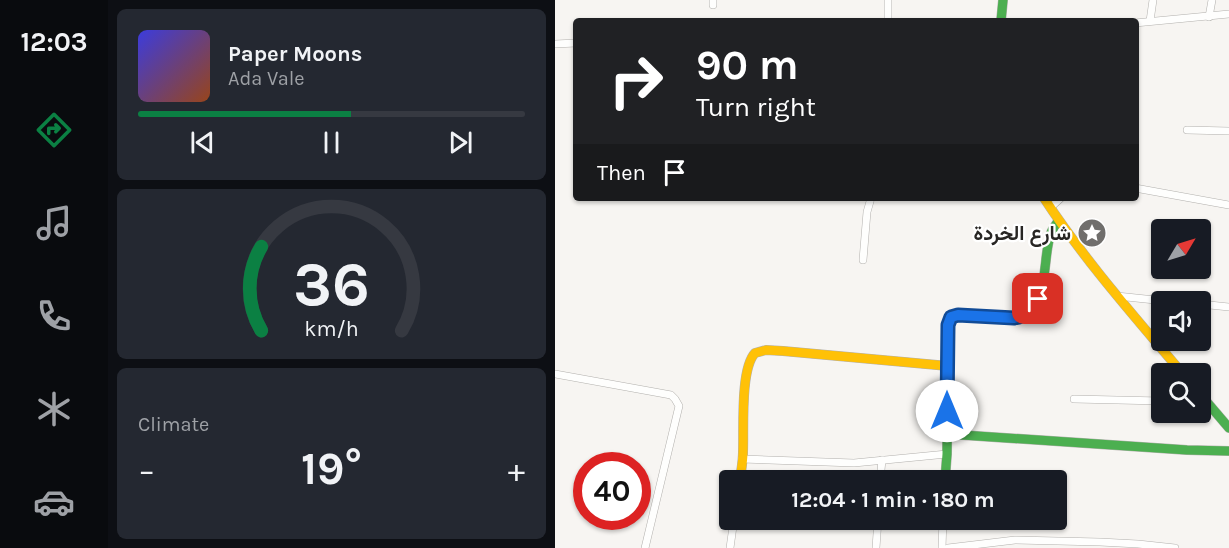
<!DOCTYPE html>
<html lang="en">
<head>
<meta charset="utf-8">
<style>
  body { margin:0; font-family:Karla,Vazirmatn,sans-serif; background:#242831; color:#f1f3f6; height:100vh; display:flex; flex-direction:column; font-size:22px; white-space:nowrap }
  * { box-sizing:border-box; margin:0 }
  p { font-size:20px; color:#9ea1a6 }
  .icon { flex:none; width:33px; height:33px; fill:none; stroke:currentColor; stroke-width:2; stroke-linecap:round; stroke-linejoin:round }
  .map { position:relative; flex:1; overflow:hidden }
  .sheet { display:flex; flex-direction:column; gap:9px; padding:9px; background:#0d0f14; width:447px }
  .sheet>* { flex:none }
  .hud { position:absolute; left:18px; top:18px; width:566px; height:183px; border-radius:6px; box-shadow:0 2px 4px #0004; background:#202124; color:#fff; overflow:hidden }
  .needle { width:39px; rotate:52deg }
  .controls { position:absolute; left:596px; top:219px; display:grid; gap:12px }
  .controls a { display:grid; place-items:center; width:60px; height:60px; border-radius:6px; background:#171b24; box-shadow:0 2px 4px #0004; font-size:30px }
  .speed { position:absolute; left:18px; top:452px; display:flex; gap:12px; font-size:30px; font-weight:700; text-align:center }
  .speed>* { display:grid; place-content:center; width:78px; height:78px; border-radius:50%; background:#171b24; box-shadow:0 2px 4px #0004; line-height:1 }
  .speed .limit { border:9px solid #d22; background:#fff; color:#111 }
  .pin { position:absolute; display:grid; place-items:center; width:51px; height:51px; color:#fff; margin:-26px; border-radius:12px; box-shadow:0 3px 9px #0006 }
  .me { position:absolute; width:66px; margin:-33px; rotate:0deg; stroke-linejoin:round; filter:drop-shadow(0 0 4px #0008) }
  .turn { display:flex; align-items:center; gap:21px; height:126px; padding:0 24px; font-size:27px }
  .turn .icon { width:78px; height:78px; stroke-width:2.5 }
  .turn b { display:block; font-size:42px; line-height:51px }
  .then { display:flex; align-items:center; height:57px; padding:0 24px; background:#0003; gap:12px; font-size:22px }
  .big { font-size:45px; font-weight:700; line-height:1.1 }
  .sheet .card { flex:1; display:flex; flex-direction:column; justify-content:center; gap:9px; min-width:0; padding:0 21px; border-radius:9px; background:#242831 }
  .sheet .dial { align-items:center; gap:0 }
  .dial svg { height:156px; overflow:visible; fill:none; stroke:#363941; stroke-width:7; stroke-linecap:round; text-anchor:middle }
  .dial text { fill:#f1f3f6; stroke:none }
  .song { display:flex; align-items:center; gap:18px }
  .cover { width:72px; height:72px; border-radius:9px; background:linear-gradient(135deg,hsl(240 70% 55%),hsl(20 70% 35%)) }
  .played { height:6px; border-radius:3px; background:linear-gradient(90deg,#0b8043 55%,#363941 55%) }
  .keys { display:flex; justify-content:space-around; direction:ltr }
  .heat { display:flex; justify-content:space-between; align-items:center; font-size:33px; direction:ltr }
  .trip { position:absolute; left:164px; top:470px; width:348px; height:60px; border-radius:6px; background:#171b24; box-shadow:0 2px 4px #0004; font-weight:700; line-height:60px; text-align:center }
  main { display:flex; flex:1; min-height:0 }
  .dock { display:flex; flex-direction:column; width:108px; justify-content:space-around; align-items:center; background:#090b0e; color:#9ea1a6 }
  .dock .icon { width:42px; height:42px }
  .dock .active { color:#0b8043 }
  .dock b { font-size:27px; color:#f1f3f6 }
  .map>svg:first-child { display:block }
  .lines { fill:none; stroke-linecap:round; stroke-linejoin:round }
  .street-casing { stroke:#b2b0ad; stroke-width:8 }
  .fast-casing { stroke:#b2b0ad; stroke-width:10 }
  .slow-casing { stroke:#b2b0ad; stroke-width:10 }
  .street { stroke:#fefefd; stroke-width:7 }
  .fast { stroke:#4caf50; stroke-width:9 }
  .slow { stroke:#ffc107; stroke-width:9 }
  .route-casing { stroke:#114b97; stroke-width:15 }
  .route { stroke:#1a73e8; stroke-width:10 }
  .labels { text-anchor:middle; stroke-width:4.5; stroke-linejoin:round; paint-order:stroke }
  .poi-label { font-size:20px; font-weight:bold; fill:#282624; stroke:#fff; text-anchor:end }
</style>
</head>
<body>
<main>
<nav class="dock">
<b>12:03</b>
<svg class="icon active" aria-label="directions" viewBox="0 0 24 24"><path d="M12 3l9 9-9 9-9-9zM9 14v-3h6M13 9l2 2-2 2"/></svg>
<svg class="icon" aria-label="music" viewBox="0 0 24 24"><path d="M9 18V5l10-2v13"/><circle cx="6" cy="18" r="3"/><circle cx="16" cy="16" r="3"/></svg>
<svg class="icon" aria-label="phone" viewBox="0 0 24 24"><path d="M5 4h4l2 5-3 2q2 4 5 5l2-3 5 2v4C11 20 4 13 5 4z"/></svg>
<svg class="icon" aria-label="climate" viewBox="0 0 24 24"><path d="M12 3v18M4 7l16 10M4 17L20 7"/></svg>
<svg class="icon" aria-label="car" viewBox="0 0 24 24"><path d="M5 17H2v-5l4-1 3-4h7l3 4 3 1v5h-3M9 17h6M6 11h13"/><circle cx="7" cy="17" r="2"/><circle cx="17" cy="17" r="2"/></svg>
</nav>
<section class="sheet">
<div class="card">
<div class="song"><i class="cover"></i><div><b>Paper Moons</b><p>Ada Vale</p></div></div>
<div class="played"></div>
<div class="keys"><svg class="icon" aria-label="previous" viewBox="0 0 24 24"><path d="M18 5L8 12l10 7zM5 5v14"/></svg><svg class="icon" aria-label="pause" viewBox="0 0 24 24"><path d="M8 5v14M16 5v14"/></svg><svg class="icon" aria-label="next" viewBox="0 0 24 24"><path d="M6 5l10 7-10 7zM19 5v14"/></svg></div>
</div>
<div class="card dial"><svg viewBox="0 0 100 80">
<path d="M14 69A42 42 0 1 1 86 69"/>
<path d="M14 69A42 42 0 0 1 14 26" stroke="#0b8043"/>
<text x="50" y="56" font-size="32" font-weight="700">36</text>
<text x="50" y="72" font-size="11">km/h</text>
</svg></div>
<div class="card"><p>Climate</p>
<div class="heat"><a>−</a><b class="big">19°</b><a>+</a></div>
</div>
</section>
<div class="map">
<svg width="674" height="548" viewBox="0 0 674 548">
  <rect width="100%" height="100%" fill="#f7f5f2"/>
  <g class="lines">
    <!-- street casing -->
    <g class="street-casing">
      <g id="street">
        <polyline points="333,0 333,21"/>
        <polyline points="158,5 158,0"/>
        <polyline points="654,17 657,0"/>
        <polyline points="595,21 598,0"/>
        <polyline points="580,23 674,14"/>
        <polyline points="0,44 21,43"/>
        <polyline points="632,130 674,131"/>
        <polyline points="580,188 674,205"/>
        <polyline points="495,208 506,198"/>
        <polyline points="308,260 312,212 316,198"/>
        <polyline points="562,296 619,302"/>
        <polyline points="645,304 674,307"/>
        <polyline points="0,374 116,395 120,399 124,406 90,548"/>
        <polyline points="519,399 606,401"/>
        <polyline points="187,459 299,463 392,454"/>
        <polyline points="325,480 327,460"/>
        <polyline points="175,548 179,519"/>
        <polyline points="321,548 323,519"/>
        <polyline points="387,548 388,519"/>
        <polyline points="393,548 460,540 545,542 583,544 620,548"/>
      </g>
    </g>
    <!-- fast casing -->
    <g class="fast-casing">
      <g id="fast">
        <polyline points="446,21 448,0"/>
        <polyline points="645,394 674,428"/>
        <polyline points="392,434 632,450 674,451"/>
        <path d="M 390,480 L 392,454 L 393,325 L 396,317 L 403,315 C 421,316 442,321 459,318 C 497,311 486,259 496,233 C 497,229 501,225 503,221"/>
      </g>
    </g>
    <!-- slow casing -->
    <g class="slow-casing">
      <g id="slow">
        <path d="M 489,198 C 530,261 580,317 628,374"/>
        <path d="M 185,480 C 186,471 188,461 188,452 C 189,429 185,369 200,353 L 211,350 L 228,351 L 393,366"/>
      </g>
    </g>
    <!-- street -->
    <use href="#street" class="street"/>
    <!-- fast -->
    <use href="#fast" class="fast"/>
    <!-- slow -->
    <use href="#slow" class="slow"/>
  </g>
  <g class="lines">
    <!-- route casing -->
    <g class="route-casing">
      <path id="route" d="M 392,411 L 393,325 L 396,317 L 403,315 L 459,318 C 471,316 477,310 483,299"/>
    </g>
    <!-- route -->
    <use href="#route" class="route"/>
  </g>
  <!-- icons -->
  <defs>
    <g id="sight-disc" transform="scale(1.5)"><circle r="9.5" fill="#706e6c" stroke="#fff"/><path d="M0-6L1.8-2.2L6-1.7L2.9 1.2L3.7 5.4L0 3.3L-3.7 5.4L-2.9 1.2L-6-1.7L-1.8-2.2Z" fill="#fff"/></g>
  </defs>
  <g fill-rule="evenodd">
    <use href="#sight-disc" x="537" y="233"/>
  </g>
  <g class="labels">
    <!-- poi labels -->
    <g class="poi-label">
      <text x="516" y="240">شارع الخردة</text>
    </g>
  </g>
</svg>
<div class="controls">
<a><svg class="needle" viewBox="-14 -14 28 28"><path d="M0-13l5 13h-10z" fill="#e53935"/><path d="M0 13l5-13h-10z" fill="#9ea1a6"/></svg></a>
<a><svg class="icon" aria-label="sound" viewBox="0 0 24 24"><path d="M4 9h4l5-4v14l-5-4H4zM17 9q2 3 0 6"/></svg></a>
<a><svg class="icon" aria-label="search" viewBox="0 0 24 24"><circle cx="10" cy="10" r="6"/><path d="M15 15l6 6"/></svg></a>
</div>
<div class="speed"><div class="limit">40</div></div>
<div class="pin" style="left:483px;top:299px;background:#d93025"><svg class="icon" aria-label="arrive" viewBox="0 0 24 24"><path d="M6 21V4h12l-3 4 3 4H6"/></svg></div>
<svg class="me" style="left:392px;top:411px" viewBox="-20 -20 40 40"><circle r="19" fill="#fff"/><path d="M0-13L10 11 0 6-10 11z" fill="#1a73e8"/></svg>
<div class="trip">12:04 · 1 min · 180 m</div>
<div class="hud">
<div class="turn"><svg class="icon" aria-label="right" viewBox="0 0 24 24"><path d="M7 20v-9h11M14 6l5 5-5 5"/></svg><div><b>90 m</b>Turn right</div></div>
<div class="then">Then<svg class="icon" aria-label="arrive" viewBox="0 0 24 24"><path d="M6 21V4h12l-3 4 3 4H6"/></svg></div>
</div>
</div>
</main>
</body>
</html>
